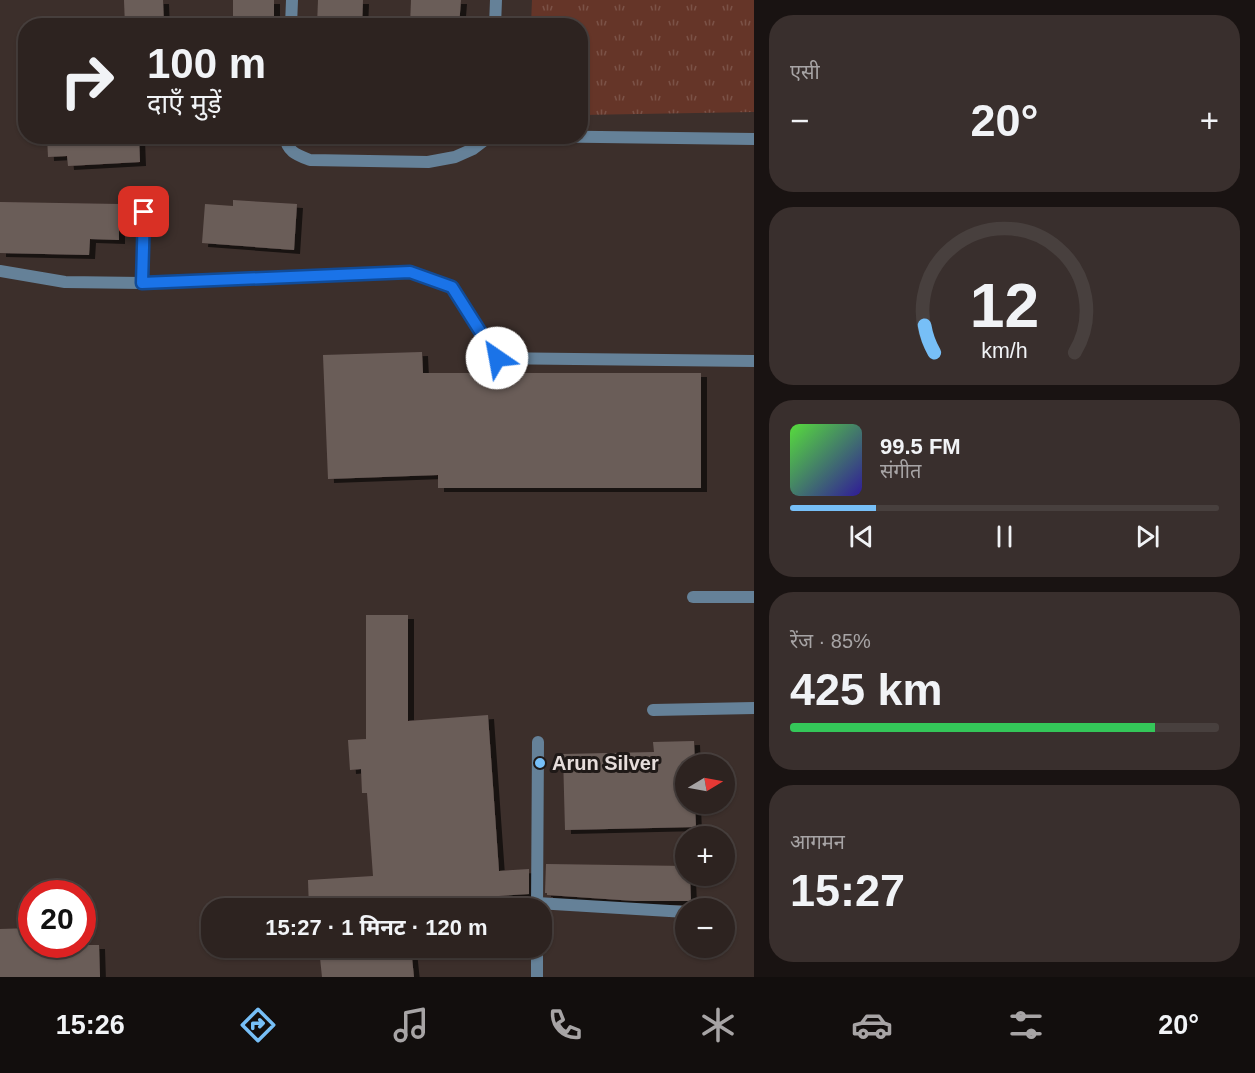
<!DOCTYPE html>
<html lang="hi">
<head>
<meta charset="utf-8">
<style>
  body { margin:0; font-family:Arial,"Noto Sans Devanagari",sans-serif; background:#392f2d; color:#f1f3f6; height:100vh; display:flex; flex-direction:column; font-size:22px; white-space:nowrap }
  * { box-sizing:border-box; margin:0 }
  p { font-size:20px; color:#a7a4a5 }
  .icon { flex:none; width:33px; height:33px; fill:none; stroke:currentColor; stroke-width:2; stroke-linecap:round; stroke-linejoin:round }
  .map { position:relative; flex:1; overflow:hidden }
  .side { display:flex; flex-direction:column; gap:15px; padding:15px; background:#191312; width:501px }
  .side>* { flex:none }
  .hud { position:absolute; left:18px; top:18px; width:570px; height:126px; border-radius:24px; box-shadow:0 2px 4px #0004,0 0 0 2px #48403e; background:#2d2320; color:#f1f3f6; overflow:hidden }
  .needle { width:39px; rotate:80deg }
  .fabs { position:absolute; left:675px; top:754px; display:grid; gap:12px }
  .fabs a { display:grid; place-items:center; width:60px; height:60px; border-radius:50%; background:#2d2320; box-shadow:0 2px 4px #0004,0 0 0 2px #48403e; font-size:30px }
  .speed { position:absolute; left:18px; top:880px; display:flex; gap:12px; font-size:30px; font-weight:700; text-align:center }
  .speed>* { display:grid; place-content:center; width:78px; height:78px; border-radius:50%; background:#2d2320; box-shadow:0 2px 4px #0004,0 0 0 2px #48403e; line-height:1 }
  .speed .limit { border:9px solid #d22; background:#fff; color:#111 }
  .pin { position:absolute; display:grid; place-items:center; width:51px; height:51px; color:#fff; margin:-26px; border-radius:12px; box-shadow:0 3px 9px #0006 }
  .me { position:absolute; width:66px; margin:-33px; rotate:327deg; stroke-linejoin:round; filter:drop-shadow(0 0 4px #0008) }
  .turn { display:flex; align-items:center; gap:21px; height:126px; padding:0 30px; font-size:27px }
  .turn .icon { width:78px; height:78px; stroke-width:2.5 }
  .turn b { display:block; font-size:42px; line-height:51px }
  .big { font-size:45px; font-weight:700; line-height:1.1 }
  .side .tile { flex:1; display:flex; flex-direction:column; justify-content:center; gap:9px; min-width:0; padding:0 21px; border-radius:24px; background:#392f2d }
  .side .dial { align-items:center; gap:0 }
  .dial svg { height:156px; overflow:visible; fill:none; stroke:#48403e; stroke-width:7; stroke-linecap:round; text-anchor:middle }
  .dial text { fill:#f1f3f6; stroke:none }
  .song { display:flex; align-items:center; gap:18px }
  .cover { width:72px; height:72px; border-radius:9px; background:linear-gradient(135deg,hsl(110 70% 55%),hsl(250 70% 35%)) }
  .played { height:6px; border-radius:3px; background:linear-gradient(90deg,#77bff7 20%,#48403e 20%) }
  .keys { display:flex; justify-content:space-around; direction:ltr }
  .heat { display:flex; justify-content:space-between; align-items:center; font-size:33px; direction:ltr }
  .charge { height:9px; border-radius:4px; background:linear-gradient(90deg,#34c759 85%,#48403e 0) }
  .trip { position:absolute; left:201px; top:898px; width:351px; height:60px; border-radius:24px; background:#2d2320; box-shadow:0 2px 4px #0004,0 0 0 2px #48403e; font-weight:700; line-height:60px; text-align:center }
  .dock { display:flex; height:96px; justify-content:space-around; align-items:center; background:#120e0d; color:#a7a4a5 }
  .dock .icon { width:42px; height:42px }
  .dock .on { color:#77bff7 }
  .dock b { font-size:27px; color:#f1f3f6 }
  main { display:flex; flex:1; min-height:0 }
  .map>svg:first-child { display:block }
  .park { fill:url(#park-tufts) }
  .building { fill:#6b5d59; filter:url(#shadow) }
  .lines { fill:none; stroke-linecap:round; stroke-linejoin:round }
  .lane { stroke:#658198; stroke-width:12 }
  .street { stroke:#658198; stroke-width:12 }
  .route-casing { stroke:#114b97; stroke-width:15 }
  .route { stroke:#1a73e8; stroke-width:10 }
  .poi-dot { fill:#77bff7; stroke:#1f1917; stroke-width:2 }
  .labels { text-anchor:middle; stroke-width:6; stroke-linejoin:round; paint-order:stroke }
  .poi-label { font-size:20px; font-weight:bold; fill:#e6dddb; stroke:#1f1917; text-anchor:start }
</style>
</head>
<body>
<main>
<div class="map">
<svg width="754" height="977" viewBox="0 0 754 977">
  <defs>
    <pattern id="park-tufts" width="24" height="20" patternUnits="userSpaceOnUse" patternTransform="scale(1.5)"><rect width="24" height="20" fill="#653528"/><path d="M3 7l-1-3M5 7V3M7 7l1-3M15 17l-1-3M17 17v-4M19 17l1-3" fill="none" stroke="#7b5247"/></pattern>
    <filter id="shadow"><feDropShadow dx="6" dy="4" stdDeviation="0" flood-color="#0009"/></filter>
  </defs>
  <rect width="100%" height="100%" fill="#3c2f2b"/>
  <!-- park -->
  <polygon class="park" points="532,0 754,0 754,112 581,115 580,26 531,25"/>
  <!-- building -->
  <g class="building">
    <polygon points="124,0 163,0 164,25 125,26"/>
    <rect x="233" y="0" width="41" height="21"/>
    <polygon points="318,0 363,0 362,26 317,26"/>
    <polygon points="411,0 461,0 459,26 410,26"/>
    <polygon points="47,136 139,136 140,162 68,166 67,156 48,157"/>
    <polygon points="233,200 297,204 294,250 202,243 205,204 233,206"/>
    <polygon points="0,202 119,204 119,240 90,239 89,255 0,253"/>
    <polygon points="422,352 423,373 701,373 701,488 438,488 438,475 328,479 323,355"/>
    <polygon points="366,615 408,615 408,721 488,715 499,871 529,869 529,894 407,902 407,909 309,909 308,880 373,876 367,793 362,793 361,769 350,770 348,740 366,739"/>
    <polygon points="694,741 695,765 686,765 686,804 695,804 696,827 565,830 563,754 654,752 653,742"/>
    <polygon points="546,864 686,866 686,876 690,876 691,901 635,901 547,895 547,893 545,893"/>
    <polygon points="32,928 32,945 99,945 100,977 0,977 0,929"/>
    <polygon points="319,948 411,948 414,977 322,977"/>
  </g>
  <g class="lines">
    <!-- lane -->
    <g class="lane">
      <polyline points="291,26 292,0"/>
      <polyline points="495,26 496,0"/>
      <path d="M 285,136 C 287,152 297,155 310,160 L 428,162 L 455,157 L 473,149 L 490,136"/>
      <polyline points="523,136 754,139"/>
      <polyline points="0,271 65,282 142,283 409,272 451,287 497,358 754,361"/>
      <polyline points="142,283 144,212"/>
      <polyline points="693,597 754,597"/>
      <polyline points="653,710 754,708"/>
    </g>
    <!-- street -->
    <g class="street">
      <polyline points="456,909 537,903 686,912"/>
      <polyline points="537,909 538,742"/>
      <polyline points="537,977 537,948"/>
    </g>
  </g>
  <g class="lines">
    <!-- route casing -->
    <g class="route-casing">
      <polyline id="route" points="144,212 142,283 410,272 452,287 497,358"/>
    </g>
    <!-- route -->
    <use href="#route" class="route"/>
  </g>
  <!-- markers -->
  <circle class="poi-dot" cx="540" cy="763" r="6"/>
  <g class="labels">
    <!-- poi labels -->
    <g class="poi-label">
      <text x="552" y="770">Arun Silver</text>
    </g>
  </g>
</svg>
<div class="fabs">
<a><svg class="needle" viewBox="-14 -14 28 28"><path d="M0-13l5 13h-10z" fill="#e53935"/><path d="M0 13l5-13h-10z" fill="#a7a4a5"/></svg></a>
<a>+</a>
<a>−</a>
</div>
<div class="speed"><div class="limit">20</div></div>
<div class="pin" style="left:144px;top:212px;background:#d93025"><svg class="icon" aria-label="arrive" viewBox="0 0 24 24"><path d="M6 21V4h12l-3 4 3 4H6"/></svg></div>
<svg class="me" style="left:497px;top:358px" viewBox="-20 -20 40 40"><circle r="19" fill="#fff"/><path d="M0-13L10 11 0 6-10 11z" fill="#1a73e8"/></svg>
<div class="trip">15:27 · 1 मिनट · 120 m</div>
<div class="hud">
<div class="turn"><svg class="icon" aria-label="right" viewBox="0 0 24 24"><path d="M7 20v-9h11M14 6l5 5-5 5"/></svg><div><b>100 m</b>दाएँ मुड़ें</div></div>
</div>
</div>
<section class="side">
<div class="tile"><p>एसी</p>
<div class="heat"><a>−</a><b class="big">20°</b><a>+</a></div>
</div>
<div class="tile dial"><svg viewBox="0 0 100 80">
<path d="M14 69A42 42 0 1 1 86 69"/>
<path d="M14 69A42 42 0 0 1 9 55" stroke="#77bff7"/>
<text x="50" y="56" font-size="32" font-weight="700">12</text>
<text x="50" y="72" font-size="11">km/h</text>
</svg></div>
<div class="tile">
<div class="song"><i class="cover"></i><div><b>99.5 FM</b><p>संगीत</p></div></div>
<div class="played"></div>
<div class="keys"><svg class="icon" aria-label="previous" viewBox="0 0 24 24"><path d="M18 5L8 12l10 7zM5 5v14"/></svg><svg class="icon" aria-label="pause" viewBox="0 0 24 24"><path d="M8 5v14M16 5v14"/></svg><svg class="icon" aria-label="next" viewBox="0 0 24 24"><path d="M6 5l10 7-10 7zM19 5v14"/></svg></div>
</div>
<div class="tile"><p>रेंज · 85%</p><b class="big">425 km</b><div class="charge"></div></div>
<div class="tile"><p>आगमन</p><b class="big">15:27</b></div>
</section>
</main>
<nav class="dock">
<b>15:26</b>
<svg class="icon on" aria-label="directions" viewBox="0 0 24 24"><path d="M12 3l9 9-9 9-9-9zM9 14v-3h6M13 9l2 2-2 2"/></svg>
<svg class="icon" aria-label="music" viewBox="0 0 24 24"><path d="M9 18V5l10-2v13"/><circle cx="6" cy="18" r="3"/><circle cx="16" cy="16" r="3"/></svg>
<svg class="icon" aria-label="phone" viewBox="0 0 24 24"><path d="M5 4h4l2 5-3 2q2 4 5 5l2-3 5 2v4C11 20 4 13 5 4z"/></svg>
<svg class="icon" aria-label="climate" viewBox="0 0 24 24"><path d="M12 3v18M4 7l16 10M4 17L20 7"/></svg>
<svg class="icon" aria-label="car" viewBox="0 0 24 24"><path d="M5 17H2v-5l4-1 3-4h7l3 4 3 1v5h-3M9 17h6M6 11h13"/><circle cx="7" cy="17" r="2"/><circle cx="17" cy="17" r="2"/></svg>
<svg class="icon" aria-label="filters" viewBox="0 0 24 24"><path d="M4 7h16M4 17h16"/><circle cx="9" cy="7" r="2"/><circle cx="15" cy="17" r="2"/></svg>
<b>20°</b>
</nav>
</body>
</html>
